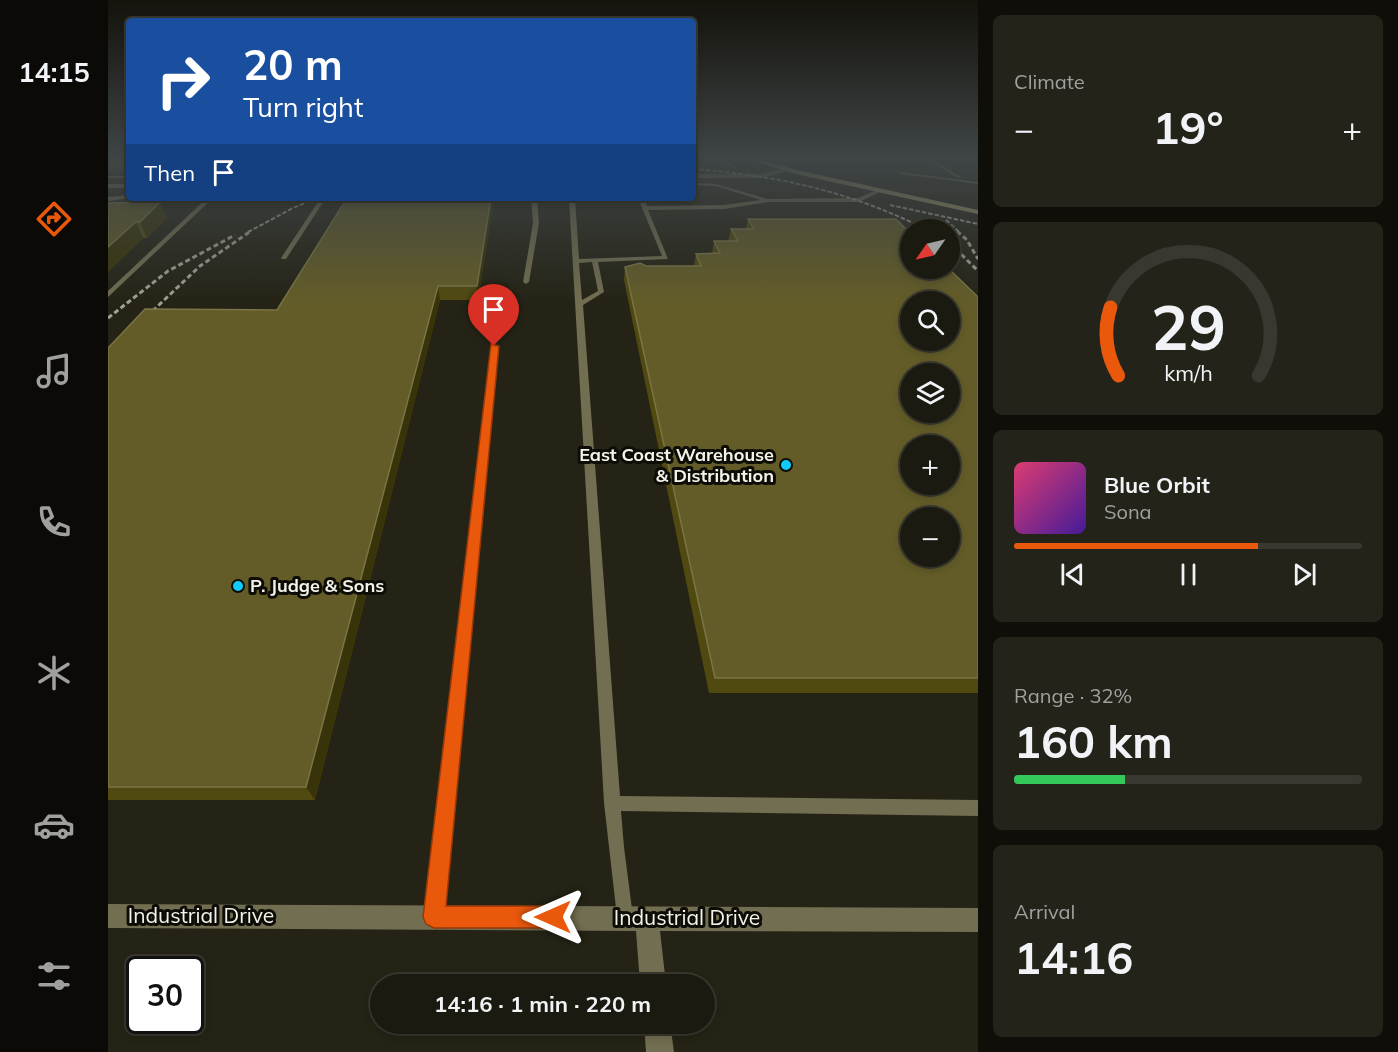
<!DOCTYPE html>
<html lang="en">
<head>
<meta charset="utf-8">
<style>
  body { margin:0; font-family:Mulish,sans-serif; background:#242319; color:#f1f3f6; height:100vh; display:flex; flex-direction:column; font-size:22px; white-space:nowrap }
  * { box-sizing:border-box; margin:0 }
  p { font-size:20px; color:#a0a19f }
  .icon { flex:none; width:33px; height:33px; fill:none; stroke:currentColor; stroke-width:2; stroke-linecap:round; stroke-linejoin:round }
  .map { position:relative; flex:1; overflow:hidden }
  .panel { display:flex; flex-direction:column; gap:15px; padding:15px; background:#0f0e09; width:420px }
  .panel>* { flex:none }
  .guide { position:absolute; left:18px; top:18px; width:570px; height:183px; border-radius:6px; box-shadow:0 3px 9px #0003,0 0 0 2px #393830; background:#1a4fa0; color:#fff; overflow:hidden }
  .needle { width:39px; rotate:236deg }
  .tools { position:absolute; left:792px; top:219px; display:grid; gap:12px }
  .tools a { display:grid; place-items:center; width:60px; height:60px; border-radius:50%; background:#1b1a10; box-shadow:0 3px 9px #0003,0 0 0 2px #393830; font-size:30px }
  .speed { position:absolute; left:18px; top:956px; display:flex; gap:12px; font-size:30px; font-weight:700; text-align:center }
  .speed>* { display:grid; place-content:center; width:78px; height:78px; border-radius:50%; background:#1b1a10; box-shadow:0 3px 9px #0003,0 0 0 2px #393830; line-height:1 }
  .speed .limit { border:3px solid #111; border-radius:9px; background:#fff; color:#111 }
  .pin { position:absolute; display:grid; place-items:center; width:51px; height:51px; color:#fff; margin:-62px -26px; border-radius:50% 50% 50% 0; rotate:-45deg; box-shadow:0 0 6px #0007 }
  .pin .icon { rotate:45deg }
  .me { position:absolute; width:66px; margin:-33px; rotate:270deg; stroke-linejoin:round; filter:drop-shadow(0 0 4px #0008) }
  .turn { display:flex; align-items:center; gap:21px; height:126px; padding:0 18px; font-size:27px }
  .turn .icon { width:78px; height:78px; stroke-width:2.5 }
  .turn b { display:block; font-size:42px; line-height:51px }
  .then { display:flex; align-items:center; height:57px; padding:0 18px; background:#0003; gap:12px; font-size:22px }
  .big { font-size:45px; font-weight:700; line-height:1.1 }
  .panel .tile { flex:1; display:flex; flex-direction:column; justify-content:center; gap:9px; min-width:0; padding:0 21px; border-radius:9px; background:#242319 }
  .panel .dial { align-items:center; gap:0 }
  .dial svg { height:156px; overflow:visible; fill:none; stroke:#393830; stroke-width:7; stroke-linecap:round; text-anchor:middle }
  .dial text { fill:#f1f3f6; stroke:none }
  .song { display:flex; align-items:center; gap:18px }
  .cover { width:72px; height:72px; border-radius:9px; background:linear-gradient(135deg,hsl(340 70% 55%),hsl(260 70% 35%)) }
  .played { height:6px; border-radius:3px; background:linear-gradient(90deg,#ea580c 70%,#393830 70%) }
  .keys { display:flex; justify-content:space-around; direction:ltr }
  .heat { display:flex; justify-content:space-between; align-items:center; font-size:33px; direction:ltr }
  .charge { height:9px; border-radius:4px; background:linear-gradient(90deg,#34c759 32%,#393830 0) }
  .trip { position:absolute; left:262px; top:974px; width:345px; height:60px; border-radius:30px; background:#1b1a10; box-shadow:0 3px 9px #0003,0 0 0 2px #393830; font-weight:700; line-height:60px; text-align:center }
  main { display:flex; flex:1; min-height:0 }
  .dock { display:flex; flex-direction:column; width:108px; justify-content:space-around; align-items:center; background:#0b0a06; color:#a0a19f }
  .dock .icon { width:42px; height:42px }
  .dock .active { color:#ea580c }
  .dock b { font-size:27px; color:#f1f3f6 }
  .map>svg:first-child { display:block }
  .lines { fill:none; stroke-linecap:round; stroke-linejoin:round }
  .lane { fill:#726e51; fill-rule:evenodd }
  .street { fill:#726e51; fill-rule:evenodd }
  .secondary { fill:#a09a6b; fill-rule:evenodd }
  .rail-far1 { stroke:#a2a196; stroke-width:2; stroke-dasharray:4.5 2; stroke-linecap:butt }
  .rail { stroke:#a2a196; stroke-width:3; stroke-dasharray:5 3; stroke-linecap:butt }
  .wall { fill:#514a10 }
  .shaded-wall { fill:#383308 }
  .building { fill:#635c28; stroke:#7a7446; stroke-width:1.5; fill-rule:evenodd }
  .route { fill:#ea580c; stroke:#983908; stroke-width:1.5 }
  .poi-dot { fill:#10cafa; stroke:#0d0c06; stroke-width:2 }
  .labels { text-anchor:middle; stroke-width:6; stroke-linejoin:round; paint-order:stroke }
  .poi-label { font-size:18px; font-weight:bold; fill:#f4f3ea; stroke:#0d0c06; text-anchor:end }
  .near-street-label { font-size:21px; fill:#f4f3ea; stroke:#0d0c06 }
</style>
</head>
<body>
<main>
<nav class="dock">
<b>14:15</b>
<svg class="icon active" aria-label="directions" viewBox="0 0 24 24"><path d="M12 3l9 9-9 9-9-9zM9 14v-3h6M13 9l2 2-2 2"/></svg>
<svg class="icon" aria-label="music" viewBox="0 0 24 24"><path d="M9 18V5l10-2v13"/><circle cx="6" cy="18" r="3"/><circle cx="16" cy="16" r="3"/></svg>
<svg class="icon" aria-label="phone" viewBox="0 0 24 24"><path d="M5 4h4l2 5-3 2q2 4 5 5l2-3 5 2v4C11 20 4 13 5 4z"/></svg>
<svg class="icon" aria-label="climate" viewBox="0 0 24 24"><path d="M12 3v18M4 7l16 10M4 17L20 7"/></svg>
<svg class="icon" aria-label="car" viewBox="0 0 24 24"><path d="M5 17H2v-5l4-1 3-4h7l3 4 3 1v5h-3M9 17h6M6 11h13"/><circle cx="7" cy="17" r="2"/><circle cx="17" cy="17" r="2"/></svg>
<svg class="icon" aria-label="filters" viewBox="0 0 24 24"><path d="M4 7h16M4 17h16"/><circle cx="9" cy="7" r="2"/><circle cx="15" cy="17" r="2"/></svg>
</nav>
<div class="map">
<svg width="870" height="1052" viewBox="0 0 870 1052">
  <rect width="100%" height="100%" fill="#242315"/>
  <g class="lines">
    <!-- lane -->
    <g class="lane">
      <polygon points="815,157 820,157 853,177 849,178"/>
      <polygon points="793,172 870,182 870,184 791,174"/>
      <rect x="0" y="176" width="21" height="2"/>
      <path d="M 585,183 L 608,184 L 659,199 L 750,198 L 769,190 L 774,191 L 751,202 L 660,202 L 616,209 L 540,210 L 560,259 L 490,262 L 496,292 L 475,305 L 512,796 L 870,800 L 870,816 L 513,811 L 516,847 L 525,917 L 523,923 L 517,925 L 511,923 L 509,917 L 496,803 L 461,198 L 467,198 L 471,259 L 554,256 L 530,198 L 536,198 L 539,206 L 616,205 L 653,200 L 608,186 L 585,185 ZM 484,262 L 490,291 L 474,300 L 471,263 Z"/>
      <polygon points="21,195 21,198 23,198 0,201 0,197"/>
      <polygon points="99,198 105,198 0,297 0,291"/>
      <polygon points="220,198 227,198 214,204 178,259 174,259 173,258 210,202"/>
      <polygon points="423,198 429,198 431,223 421,282 418,284 415,282 425,223"/>
      <polygon points="383,344 390,346 334,917 332,923 326,925 320,923 318,917"/>
    </g>
    <!-- street -->
    <g class="street">
      <polygon points="678,168 680,171 653,178 585,178 585,174 653,174"/>
      <rect x="0" y="184" width="21" height="4"/>
      <polygon points="0,904 870,908 870,932 552,931 558,984 532,984 528,931 0,928"/>
      <polygon points="536,1023 562,1023 566,1052 538,1052"/>
    </g>
    <!-- secondary -->
    <polygon class="secondary" points="634,157 643,157 689,170 870,210 870,214 688,174"/>
    <!-- rail-far1 -->
    <g class="rail-far1">
      <polyline points="601,157 627,167"/>
      <path d="M 585,169 C 668,175 745,192 819,230"/>
      <polyline points="782,205 870,224"/>
      <polyline points="838,220 851,232"/>
      <polyline points="140,232 185,208 209,198"/>
    </g>
    <!-- rail -->
    <g class="rail">
      <polyline points="849,231 859,240 870,259"/>
      <polyline points="842,243 870,271"/>
      <polyline points="0,318 60,271 127,235"/>
      <polyline points="33,322 92,266 143,231"/>
    </g>
  </g>
  <!-- wall -->
  <g class="wall">
    <rect x="0" y="157" width="21" height="12"/>
    <polygon points="239,198 386,198 370,300 332,300 207,800 0,800 0,348 169,310"/>
    <polygon points="0,203 59,218 39,238 35,238 0,272"/>
    <polygon points="640,219 870,297 870,693 601,693 516,280 517,267 586,266 588,254 604,253 606,241 620,241 623,229 638,229"/>
  </g>
  <!-- shaded-wall -->
  <g class="shaded-wall">
    <polygon points="383,198 386,198 370,300 369,286"/>
    <polygon points="52,202 59,218 39,238 32,222"/>
    <polygon points="28,222 35,238 0,272 0,247"/>
    <polygon points="330,286 332,300 207,800 198,787"/>
  </g>
  <!-- building -->
  <g class="building">
    <polygon points="239,198 383,198 369,286 330,286 198,787 0,787 0,348 37,309 169,310"/>
    <polygon points="52,202 32,222 28,222 0,247 0,203"/>
    <path d="M 640,219 L 788,219 L 802,233 L 802,268 L 840,268 L 870,297 L 870,678 L 607,678 L 517,267 L 532,263 L 538,266 L 593,266 L 588,254 L 612,253 L 606,241 L 630,241 L 623,229 L 646,229 ZM 802,302 L 842,302 L 842,340 L 802,340 ZM 802,374 L 842,374 L 842,412 L 802,412 ZM 802,446 L 842,446 L 842,484 L 802,484 ZM 802,518 L 842,518 L 842,556 L 802,556 Z"/>
  </g>
  <!-- sky -->
  <linearGradient id="sky" x2="0" y2="1"><stop stop-color="#14130c"/><stop offset="0.52" stop-color="#3f4546"/><stop offset="1" stop-color="#3f4546" stop-opacity="0"/></linearGradient>
  <rect width="870" height="304" fill="url(#sky)"/>
  <!-- route -->
  <polygon class="route" points="383,344 391,346 338,906 445,906 453,909 456,917 453,925 445,928 326,928 318,924 315,917"/>
  <!-- markers -->
  <g class="poi-dot">
    <circle cx="678" cy="465" r="6"/>
    <circle cx="130" cy="586" r="6"/>
  </g>
  <g class="labels">
    <!-- poi labels -->
    <g class="poi-label">
      <text x="666" y="461">East Coast Warehouse<tspan x="666" dy="21">&amp; Distribution</tspan></text>
      <text x="142" y="592" text-anchor="start">P. Judge &amp; Sons</text>
    </g>
    <!-- near-street labels -->
    <g class="near-street-label">
      <text x="93" y="923">Industrial Drive</text>
      <text x="579" y="925">Industrial Drive</text>
    </g>
  </g>
</svg>
<div class="tools">
<a><svg class="needle" viewBox="-14 -14 28 28"><path d="M0-13l5 13h-10z" fill="#e53935"/><path d="M0 13l5-13h-10z" fill="#a0a19f"/></svg></a>
<a><svg class="icon" aria-label="search" viewBox="0 0 24 24"><circle cx="10" cy="10" r="6"/><path d="M15 15l6 6"/></svg></a>
<a><svg class="icon" aria-label="layers" viewBox="0 0 24 24"><path d="M12 4l9 5-9 5-9-5zM3 14l9 5 9-5"/></svg></a>
<a>+</a>
<a>−</a>
</div>
<div class="speed"><div class="limit">30</div></div>
<div class="pin" style="left:386px;top:346px;background:#d93025"><svg class="icon" aria-label="arrive" viewBox="0 0 24 24"><path d="M6 21V4h12l-3 4 3 4H6"/></svg></div>
<svg class="me" style="left:445px;top:917px" viewBox="-20 -20 40 40"><path d="M0-17L14 15 0 8-14 15z" fill="#ea580c" stroke="#fff" stroke-width="4"/></svg>
<div class="trip">14:16 · 1 min · 220 m</div>
<div class="guide">
<div class="turn"><svg class="icon" aria-label="right" viewBox="0 0 24 24"><path d="M7 20v-9h11M14 6l5 5-5 5"/></svg><div><b>20 m</b>Turn right</div></div>
<div class="then">Then<svg class="icon" aria-label="arrive" viewBox="0 0 24 24"><path d="M6 21V4h12l-3 4 3 4H6"/></svg></div>
</div>
</div>
<section class="panel">
<div class="tile"><p>Climate</p>
<div class="heat"><a>−</a><b class="big">19°</b><a>+</a></div>
</div>
<div class="tile dial"><svg viewBox="0 0 100 80">
<path d="M14 69A42 42 0 1 1 86 69"/>
<path d="M14 69A42 42 0 0 1 10 34" stroke="#ea580c"/>
<text x="50" y="56" font-size="32" font-weight="700">29</text>
<text x="50" y="72" font-size="11">km/h</text>
</svg></div>
<div class="tile">
<div class="song"><i class="cover"></i><div><b>Blue Orbit</b><p>Sona</p></div></div>
<div class="played"></div>
<div class="keys"><svg class="icon" aria-label="previous" viewBox="0 0 24 24"><path d="M18 5L8 12l10 7zM5 5v14"/></svg><svg class="icon" aria-label="pause" viewBox="0 0 24 24"><path d="M8 5v14M16 5v14"/></svg><svg class="icon" aria-label="next" viewBox="0 0 24 24"><path d="M6 5l10 7-10 7zM19 5v14"/></svg></div>
</div>
<div class="tile"><p>Range · 32%</p><b class="big">160 km</b><div class="charge"></div></div>
<div class="tile"><p>Arrival</p><b class="big">14:16</b></div>
</section>
</main>
</body>
</html>
